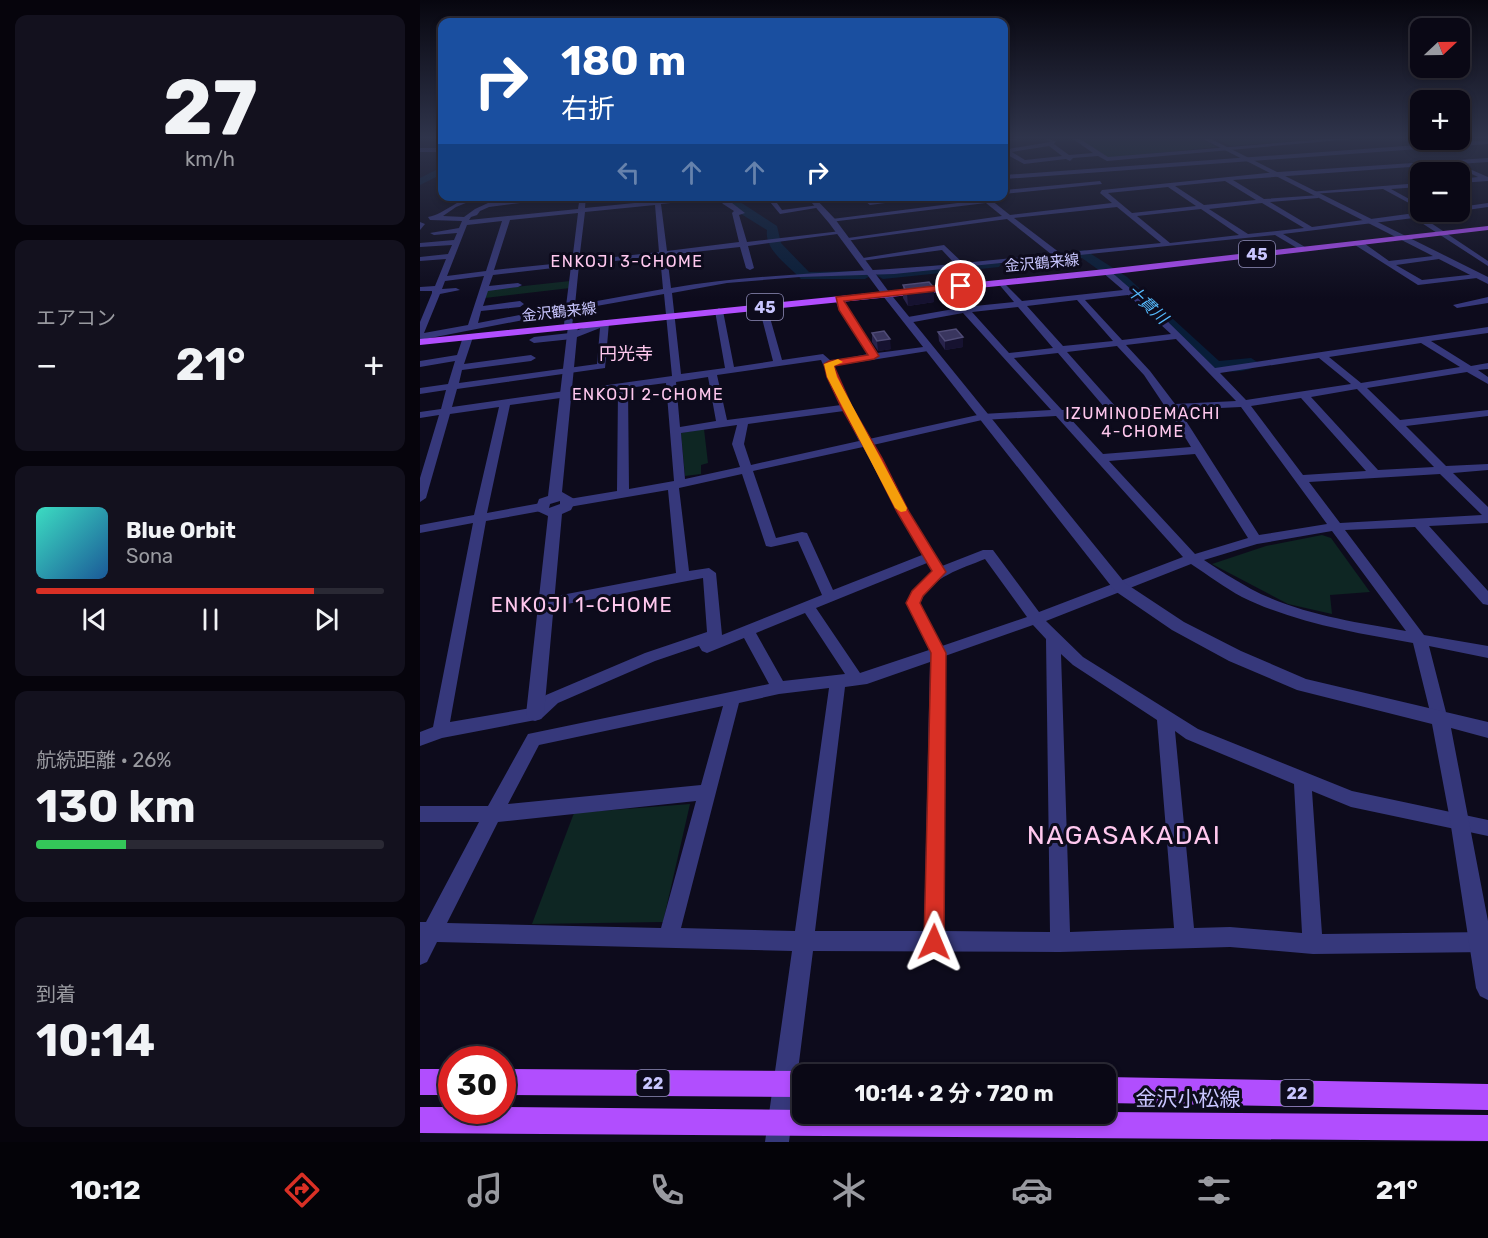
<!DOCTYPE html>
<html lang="ja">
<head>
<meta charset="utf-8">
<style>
  body { margin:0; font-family:Rubik,"Noto Sans JP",sans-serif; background:#13111e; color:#f1f3f6; height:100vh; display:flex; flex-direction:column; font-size:22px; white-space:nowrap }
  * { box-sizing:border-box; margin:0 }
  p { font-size:20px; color:#999aa0 }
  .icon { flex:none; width:33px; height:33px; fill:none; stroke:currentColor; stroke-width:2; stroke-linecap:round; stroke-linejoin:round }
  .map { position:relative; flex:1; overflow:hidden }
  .panel { display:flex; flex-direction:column; gap:15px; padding:15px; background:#06040c; width:420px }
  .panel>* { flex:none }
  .guide { position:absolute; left:18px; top:18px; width:570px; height:183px; border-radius:12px; box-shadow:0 3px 9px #0003,0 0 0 2px #2a2934; background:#1a4fa0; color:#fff; overflow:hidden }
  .needle { width:39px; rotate:68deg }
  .buttons { position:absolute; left:990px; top:18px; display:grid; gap:12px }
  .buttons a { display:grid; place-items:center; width:60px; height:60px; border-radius:12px; background:#0a0815; box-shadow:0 3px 9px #0003,0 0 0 2px #2a2934; font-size:30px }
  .speed { position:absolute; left:18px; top:1046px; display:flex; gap:12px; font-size:30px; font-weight:700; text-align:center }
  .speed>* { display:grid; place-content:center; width:78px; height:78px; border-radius:50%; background:#0a0815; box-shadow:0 3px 9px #0003,0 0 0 2px #2a2934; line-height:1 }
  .speed .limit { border:9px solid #d22; background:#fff; color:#111 }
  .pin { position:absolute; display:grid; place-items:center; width:51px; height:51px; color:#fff; margin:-26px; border:3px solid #fff; border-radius:50%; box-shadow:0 2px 6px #0007 }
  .me { position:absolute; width:66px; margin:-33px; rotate:1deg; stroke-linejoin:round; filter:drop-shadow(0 0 4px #0008) }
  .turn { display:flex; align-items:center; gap:21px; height:126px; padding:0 24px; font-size:27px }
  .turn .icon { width:78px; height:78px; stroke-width:2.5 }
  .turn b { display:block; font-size:42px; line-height:51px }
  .lanes { display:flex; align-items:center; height:57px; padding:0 24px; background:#0003; justify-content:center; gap:30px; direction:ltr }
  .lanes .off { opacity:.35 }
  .big { font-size:45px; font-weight:700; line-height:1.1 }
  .panel .widget { flex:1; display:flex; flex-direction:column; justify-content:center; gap:9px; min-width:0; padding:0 21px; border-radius:12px; background:#13111e }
  .panel .dial { align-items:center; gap:0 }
  .dial b { font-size:78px; line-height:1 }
  .song { display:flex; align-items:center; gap:18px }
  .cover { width:72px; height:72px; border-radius:9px; background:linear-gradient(135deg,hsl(170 70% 55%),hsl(210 70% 35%)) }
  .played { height:6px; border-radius:3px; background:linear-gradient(90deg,#d93025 80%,#2a2934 80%) }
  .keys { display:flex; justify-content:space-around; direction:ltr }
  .heat { display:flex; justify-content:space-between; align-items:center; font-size:33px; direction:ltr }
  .charge { height:9px; border-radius:4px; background:linear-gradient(90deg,#34c759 26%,#2a2934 0) }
  .trip { position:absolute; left:372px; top:1064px; width:324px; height:60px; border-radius:12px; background:#0a0815; box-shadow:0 3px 9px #0003,0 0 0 2px #2a2934; font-weight:700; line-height:60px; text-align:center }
  .tabs { display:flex; height:96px; justify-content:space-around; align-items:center; background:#040308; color:#999aa0 }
  .tabs .icon { width:42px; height:42px }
  .tabs .current { color:#d93025 }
  .tabs b { font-size:27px; color:#f1f3f6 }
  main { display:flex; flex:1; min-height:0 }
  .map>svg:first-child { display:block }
  .green { fill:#0e2623 }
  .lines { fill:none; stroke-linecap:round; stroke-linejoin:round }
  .river { fill:#081d38; fill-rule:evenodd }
  .minor { fill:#36387b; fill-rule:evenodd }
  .tertiary { fill:#36387b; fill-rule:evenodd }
  .primary { fill:#b14efe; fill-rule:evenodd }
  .wall { fill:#28234b }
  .shaded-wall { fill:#161230 }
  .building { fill:#39355e; stroke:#504c77; stroke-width:1.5 }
  .route { fill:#d93025; stroke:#8d1f18; stroke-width:1.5 }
  .slow { fill:#f59e0b }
  .labels { text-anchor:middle; stroke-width:6; stroke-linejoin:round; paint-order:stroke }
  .far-street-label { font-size:15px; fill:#c9c6ff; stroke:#0d0b1c }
  .shield { fill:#0d0b1c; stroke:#918ebb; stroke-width:1.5 }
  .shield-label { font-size:16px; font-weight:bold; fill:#c9c6ff }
  .far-neighbourhood-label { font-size:16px; letter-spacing:1.5px; fill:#ffc8ee; stroke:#0d0b1c }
  .far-water-label { font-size:16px; font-style:italic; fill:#55bbfe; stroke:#0d0b1c }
  .far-quarter-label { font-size:18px; fill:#ffc8ee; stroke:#0d0b1c }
  .neighbourhood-label { font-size:20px; letter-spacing:1.5px; fill:#ffc8ee; stroke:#0d0b1c }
  .near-street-label { font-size:21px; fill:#c9c6ff; stroke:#0d0b1c }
  .near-quarter-label { font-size:26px; letter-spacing:1.5px; fill:#ffc8ee; stroke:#0d0b1c }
</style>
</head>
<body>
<main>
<section class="panel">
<div class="widget dial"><b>27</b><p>km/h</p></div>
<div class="widget"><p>エアコン</p>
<div class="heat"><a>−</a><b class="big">21°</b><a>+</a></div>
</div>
<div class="widget">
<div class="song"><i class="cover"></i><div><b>Blue Orbit</b><p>Sona</p></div></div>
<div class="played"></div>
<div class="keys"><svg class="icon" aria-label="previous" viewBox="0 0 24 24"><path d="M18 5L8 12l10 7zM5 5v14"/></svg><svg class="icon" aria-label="pause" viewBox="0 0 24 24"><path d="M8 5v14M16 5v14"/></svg><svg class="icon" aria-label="next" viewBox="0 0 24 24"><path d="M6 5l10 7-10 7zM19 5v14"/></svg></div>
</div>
<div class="widget"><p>航続距離 · 26%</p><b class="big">130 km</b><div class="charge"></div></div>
<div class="widget"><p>到着</p><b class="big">10:14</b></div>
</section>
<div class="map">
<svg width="1068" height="1142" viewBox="0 0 1068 1142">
  <rect width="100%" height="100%" fill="#0d0b1c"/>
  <!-- green -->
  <g class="green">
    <polygon points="660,139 781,139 797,147 689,158"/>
    <polygon points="797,139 900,139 811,146"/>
    <polygon points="150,281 150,288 65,298 67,290"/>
    <polygon points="284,429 288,463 281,465 281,474 265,476 261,433"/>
    <polygon points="902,535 911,538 950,592 910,595 912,614 868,604 792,564 846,546"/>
    <polygon points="270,804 243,922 112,924 154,813"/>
  </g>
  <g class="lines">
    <!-- river -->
    <g class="river">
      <polygon points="22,167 22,174 0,185 0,178"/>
      <path d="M 300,196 L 311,196 L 357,226 L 361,243 L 389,272 L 445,271 L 452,275 L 445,279 L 381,279 C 369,266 344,250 347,230 L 305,204 Z"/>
      <path d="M 665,250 L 707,277 L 799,361 L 831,358 L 839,363 C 829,375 801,372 787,367 L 697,283 L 662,258 L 636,261 L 630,257 L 636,253 Z"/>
      <polygon points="574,260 581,264 579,267 463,279 456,275 463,271"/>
    </g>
    <!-- minor -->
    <g class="minor">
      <polygon points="584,139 596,139 584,143"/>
      <path d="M 627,139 L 636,141 L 634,144 L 649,155 L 673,153 L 653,139 L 660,139 L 688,157 L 905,139 L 932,139 L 687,161 L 678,156 L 653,158 L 650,161 L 646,159 L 604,164 L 584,153 L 584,147 L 588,149 L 630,142 ZM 629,146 L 642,156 L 605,160 L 592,152 Z"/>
      <polygon points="1068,140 1068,144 584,179 584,175"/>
      <rect x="0" y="148" width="22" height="4"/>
      <path d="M 1068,158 L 1068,162 L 1038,164 L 1068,177 L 1068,181 L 1040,183 L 1040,179 L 1058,177 L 1031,164 L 813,180 L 844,199 L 900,195 L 898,198 L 850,202 L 892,227 L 995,213 L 1025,212 L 1022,214 L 1002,217 L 1068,261 L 1068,266 L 994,218 L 863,234 L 885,247 L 885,251 L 882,251 L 855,235 L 474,274 L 380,277 L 307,283 L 252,293 L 261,374 L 305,368 L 295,311 L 299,308 L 303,311 L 314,367 L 353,361 L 339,307 L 343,304 L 347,307 L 362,360 L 403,354 L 411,361 L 448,354 L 419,310 L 415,299 L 419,296 L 423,299 L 427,310 L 457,353 L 511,346 L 513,348 L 508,351 L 414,366 L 417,377 L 449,439 L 562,414 L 631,410 L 543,313 L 488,323 L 484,320 L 488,317 L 545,307 L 594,302 L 577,282 L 581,280 L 602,301 L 703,290 L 682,272 L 689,270 L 743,317 L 795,368 L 1068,327 L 1068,333 L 1011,341 L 1051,366 L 1068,363 L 1068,369 L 1058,370 L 1068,377 L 1068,384 L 1047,372 L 947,388 L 980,420 L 1068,410 L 1068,416 L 986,426 L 1026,466 L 1068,464 L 1068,470 L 1033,473 L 1068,507 L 1068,523 L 1009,526 L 1068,591 L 1068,605 L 1063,604 L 995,527 L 925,530 L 1004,635 L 1068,646 L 1068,658 L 1009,646 L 1028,720 L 1026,725 L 1020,727 L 1014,725 L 1012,720 L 993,643 C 936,633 875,623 822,597 C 805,588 788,575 771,564 L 626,621 L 663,657 L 778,729 L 932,791 L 1068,820 L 1068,836 L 931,807 L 892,791 L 902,934 L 1068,932 L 1068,952 L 893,954 L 810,947 L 640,952 L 393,951 L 369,1142 L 345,1142 L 372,951 L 17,942 L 7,962 L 0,965 L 0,922 L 6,922 L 59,822 L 0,822 L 0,806 L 68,806 L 108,734 L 349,684 L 324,638 L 287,653 L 282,651 L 279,646 L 235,661 L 138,703 L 121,719 L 22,738 L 0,746 L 0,732 L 13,727 L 53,523 L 0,533 L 0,525 L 54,515 L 79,407 L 30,414 L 6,498 L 0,502 L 0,478 L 19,415 L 0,418 L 0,412 L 21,409 L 26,390 L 0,394 L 0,388 L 28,384 L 35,361 L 0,367 L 0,361 L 37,355 L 43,337 L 48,334 L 53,337 L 44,364 L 111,355 L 116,358 L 111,361 L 42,370 L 39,383 L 177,364 L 180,328 L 152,339 L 114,343 L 109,340 L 114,337 L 150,333 L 185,320 L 189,323 L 185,368 L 37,389 L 32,407 L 252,376 L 244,294 L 154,310 L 152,326 L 148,329 L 144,326 L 145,312 L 0,340 L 0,322 L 12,293 L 12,291 L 0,291 L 0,287 L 15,286 L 26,259 L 0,261 L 0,257 L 28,254 L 32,245 L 0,247 L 0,243 L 34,240 L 37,233 L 14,235 L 10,233 L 39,228 L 42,221 L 10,220 L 8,217 C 26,214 38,196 63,196 L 36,207 L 23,216 L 44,217 L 55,209 L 68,203 L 130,196 L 156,196 L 69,207 L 60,211 L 57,215 L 51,217 L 49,220 L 158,209 L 160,196 L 166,196 L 165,208 L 234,201 L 234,196 L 240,196 L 241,200 L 303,196 L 325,213 L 319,215 L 327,242 L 421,231 L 425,233 L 328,246 L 334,268 L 330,270 L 326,268 L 320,247 L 247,255 L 251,288 C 346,272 440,273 535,264 L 522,250 L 441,261 L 437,259 L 524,245 L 543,263 L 631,254 L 587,219 L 425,241 L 421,239 L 582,216 L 566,203 L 410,222 L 408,221 L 412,219 L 561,200 L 558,196 L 566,196 L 590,215 L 692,203 L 680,193 L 682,190 L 858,172 ZM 805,181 L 836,200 L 784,205 L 755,186 ZM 748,187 L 776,206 L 712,213 L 688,193 ZM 298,198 L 303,204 L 314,211 L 312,213 L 319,242 L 247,251 L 241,204 ZM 842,203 L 884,228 L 828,234 L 789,209 ZM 235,205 L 239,252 L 159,261 L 165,212 ZM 697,207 L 741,243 L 640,253 L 594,218 ZM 781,209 L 819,235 L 750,243 L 717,216 ZM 158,213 L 152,262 L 74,270 L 90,220 ZM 82,221 L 66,271 L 27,276 L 47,225 ZM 240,256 L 243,289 L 155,305 L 159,265 ZM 151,266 L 146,306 L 58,323 L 61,311 L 100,307 L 104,304 L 100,301 L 63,306 L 68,291 L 98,287 L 102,285 L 98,283 L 69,286 L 73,275 ZM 64,276 L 48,325 L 4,333 L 20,294 L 40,290 L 36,288 L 22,289 L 25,281 ZM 708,295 L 751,334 L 702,340 L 665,300 ZM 657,300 L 693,341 L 643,346 L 607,306 ZM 598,307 L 633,348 L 589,353 L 552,312 ZM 756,339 L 816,401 L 755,404 L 730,371 L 706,345 ZM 1001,343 L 1040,367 L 941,383 L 909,357 ZM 697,346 L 724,375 L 744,405 L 696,407 L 647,352 ZM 638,353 L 685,408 L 642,410 L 594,358 ZM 899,358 L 931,384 L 826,400 L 800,373 ZM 401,360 L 421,405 L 307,420 L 297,375 ZM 288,377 L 296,421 L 260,427 L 256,382 ZM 246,383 L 254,481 L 209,489 L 208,388 ZM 937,389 L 1014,467 L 958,470 L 891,397 ZM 198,390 L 197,491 L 149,499 L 143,503 L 149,507 L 248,490 L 256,573 L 126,598 L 121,599 L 119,603 L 121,607 L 126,608 L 283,578 L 287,632 L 225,653 L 126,695 L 111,708 L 30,722 L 66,521 L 121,511 L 127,507 L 121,503 L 67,513 L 90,405 ZM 881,398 L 946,471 L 883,475 L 831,406 ZM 821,407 L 907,524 L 839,535 L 759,410 ZM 424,411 L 439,441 L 331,465 L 324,444 L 328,424 ZM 749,411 L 771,447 L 683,454 L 648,416 ZM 636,416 L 763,557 L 619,612 L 573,550 L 563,550 L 522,566 L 489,512 L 453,445 L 562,420 ZM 317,425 L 312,444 L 320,467 L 265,479 L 261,433 ZM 443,447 L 502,555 L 413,590 L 387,533 L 382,532 L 356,538 L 333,471 ZM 775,454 L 828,538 L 775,554 L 689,461 ZM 322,474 L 346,546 L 351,547 L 378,541 L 402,595 L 302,635 L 296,573 L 289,568 L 269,571 L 259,488 ZM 1020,474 L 1062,515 L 920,523 L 889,482 ZM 912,531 L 986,631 C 934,622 878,614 831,589 C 815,580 799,570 784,560 L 837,544 ZM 565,559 L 607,617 L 522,646 L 500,603 C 512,576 541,569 565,559 ZM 507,563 L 512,571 L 492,591 L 486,603 L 509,650 L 440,673 L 396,608 ZM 385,613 L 425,674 L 363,681 L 336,633 ZM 613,625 L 626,639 L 630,932 L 524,931 L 525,656 ZM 641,654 L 653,665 L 737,720 L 754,928 L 650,932 ZM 510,662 L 504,931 L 395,931 L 425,687 L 447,684 ZM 409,688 L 375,931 L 261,928 L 319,703 L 359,694 ZM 303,706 L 281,785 L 88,804 L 119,745 ZM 755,731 L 766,739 L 874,784 L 882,933 L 810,927 L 774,928 ZM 276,801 L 241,928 L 27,923 L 78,822 Z"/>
      <polygon points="680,181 682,184 584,194 584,190"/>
      <polygon points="1000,183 1000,187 971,189 1000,205 1000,209 963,189 892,194 889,192"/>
      <polygon points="345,196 352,196 362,210 399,205 402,207 360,214"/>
      <polygon points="438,196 446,196 451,201 492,196 518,196 450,205"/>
      <polygon points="1068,203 1068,207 1040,211 1040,207"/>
      <polygon points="0,222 5,224 0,230"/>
      <polygon points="935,241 941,241 969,261 1022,255 1023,257 1019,259 976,265 1002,280 1057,274 1061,276 1057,278 998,285 935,245"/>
      <polygon points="1068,297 1068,303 1037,308 1033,305"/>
    </g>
    <!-- tertiary -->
    <g class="tertiary">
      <polygon points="783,139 791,139 1068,277 1068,284"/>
      <polygon points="386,196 393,196 415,219 469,292 705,583 764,622 821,651 886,679 1068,722 1068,738 1031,728 1068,921 1068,1000 1060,996 1056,988 1030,820 1012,724 877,690 809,661 752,630 695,591 463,296 409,223"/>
      <path d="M 153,323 L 158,326 L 142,492 L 156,500 L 151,510 L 142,514 L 124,714 L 121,719 L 115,721 L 109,719 L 106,714 L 128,516 L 115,510 L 119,499 L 128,496 L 148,326 ZM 140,501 L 140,504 L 129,508 L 130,504 Z"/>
    </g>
    <!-- primary -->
    <g class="primary">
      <polygon points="1068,226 1068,230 686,275 0,345 0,339 686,269"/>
      <rect x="0" y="1069" width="32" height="26"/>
      <polygon points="82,1069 382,1071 389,1074 382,1074 382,1097 82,1095"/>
      <polygon points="686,1077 1068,1084 1068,1110 686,1103"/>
      <polygon points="0,1107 32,1107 32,1110 82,1110 82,1107 382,1110 382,1113 686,1112 1068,1115 1068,1141 0,1133"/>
    </g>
  </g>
  <!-- wall -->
  <g class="wall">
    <polygon points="483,285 514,302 488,306 483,298"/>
    <polygon points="518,332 543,337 543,347 525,350 519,341"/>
    <polygon points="452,333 471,349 458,351 452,342"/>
  </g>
  <!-- shaded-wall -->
  <g class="shaded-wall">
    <polygon points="514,288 514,302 488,306 487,293"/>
    <polygon points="543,337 543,347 525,350 525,341"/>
    <polygon points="470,339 471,349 458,351 457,341"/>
  </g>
  <!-- building -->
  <g class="building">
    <polygon points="509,282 514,288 487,293 483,285"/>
    <polygon points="536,329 543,337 525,341 518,332"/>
    <polygon points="464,331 470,339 457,341 452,333"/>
  </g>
  <!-- sky -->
  <linearGradient id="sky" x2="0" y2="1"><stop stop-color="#07060f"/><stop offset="0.46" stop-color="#2f344b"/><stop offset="1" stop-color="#2f344b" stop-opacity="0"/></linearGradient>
  <rect width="1068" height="299" fill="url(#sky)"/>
  <!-- route -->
  <polygon class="route" points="541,283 544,284 544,288 424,301 459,356 454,359 414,366 432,407 462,458 489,512 526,572 503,596 500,603 526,653 524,942 521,949 514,952 507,949 504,942 511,653 486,603 492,591 512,571 477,512 450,458 421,407 407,377 404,364 409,361 448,355 419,310 416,297"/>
  <!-- slow -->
  <polygon class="slow" points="418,359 423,362 414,366 417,377 487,508 486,511 481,512 475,508 407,377 404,364"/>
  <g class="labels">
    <!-- far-street labels -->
    <g class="far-street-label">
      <text transform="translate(622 263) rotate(-5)" y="5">金沢鶴来線</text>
      <text transform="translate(139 312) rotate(-6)" y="5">金沢鶴来線</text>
    </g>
    <!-- shield labels -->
    <g class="shield">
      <rect x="819" y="241" width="36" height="26" rx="4.5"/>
      <rect x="327" y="294" width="36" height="26" rx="4.5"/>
      <rect x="216.5" y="1070" width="33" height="26" rx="4.5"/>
      <rect x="860.5" y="1080" width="33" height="26" rx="4.5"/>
    </g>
    <g class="shield-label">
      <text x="837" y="260">45</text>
      <text x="345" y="313">45</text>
      <text x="233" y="1089">22</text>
      <text x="877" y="1099">22</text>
    </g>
    <!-- far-neighbourhood labels -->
    <g class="far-neighbourhood-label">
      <text x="207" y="267">ENKOJI 3-CHOME</text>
      <text x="228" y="400">ENKOJI 2-CHOME</text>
      <text x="723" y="419">IZUMINODEMACHI<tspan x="723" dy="18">4-CHOME</tspan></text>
    </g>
    <!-- far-water labels -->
    <g class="far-water-label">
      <text transform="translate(728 304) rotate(43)" y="6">十貫川</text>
    </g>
    <!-- far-quarter labels -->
    <g class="far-quarter-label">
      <text x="206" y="360">円光寺</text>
    </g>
    <!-- neighbourhood labels -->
    <g class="neighbourhood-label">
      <text x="162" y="612">ENKOJI 1-CHOME</text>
    </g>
    <!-- near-street labels -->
    <g class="near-street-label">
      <text x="768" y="1106">金沢小松線</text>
    </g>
    <!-- near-quarter labels -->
    <g class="near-quarter-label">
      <text x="704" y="844">NAGASAKADAI</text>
    </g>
  </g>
</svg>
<div class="buttons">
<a><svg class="needle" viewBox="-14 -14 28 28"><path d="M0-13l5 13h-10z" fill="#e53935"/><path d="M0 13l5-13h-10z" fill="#999aa0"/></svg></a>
<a>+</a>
<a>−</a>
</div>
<div class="speed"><div class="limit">30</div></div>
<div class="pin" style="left:541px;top:286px;background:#d93025"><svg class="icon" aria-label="arrive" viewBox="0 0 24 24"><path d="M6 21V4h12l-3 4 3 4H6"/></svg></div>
<svg class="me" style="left:514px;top:942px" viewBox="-20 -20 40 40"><path d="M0-17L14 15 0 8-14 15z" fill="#d93025" stroke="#fff" stroke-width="4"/></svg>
<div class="trip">10:14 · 2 分 · 720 m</div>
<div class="guide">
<div class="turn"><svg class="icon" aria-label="right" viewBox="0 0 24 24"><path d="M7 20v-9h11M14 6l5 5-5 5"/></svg><div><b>180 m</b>右折</div></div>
<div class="lanes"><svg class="icon off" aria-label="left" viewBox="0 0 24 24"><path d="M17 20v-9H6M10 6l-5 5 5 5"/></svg><svg class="icon off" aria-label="ahead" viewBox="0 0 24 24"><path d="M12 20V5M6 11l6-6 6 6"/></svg><svg class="icon off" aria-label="ahead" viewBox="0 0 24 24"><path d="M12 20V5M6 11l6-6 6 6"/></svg><svg class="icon" aria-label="right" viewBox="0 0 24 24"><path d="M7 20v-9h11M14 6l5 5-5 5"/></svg></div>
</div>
</div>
</main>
<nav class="tabs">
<b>10:12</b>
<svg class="icon current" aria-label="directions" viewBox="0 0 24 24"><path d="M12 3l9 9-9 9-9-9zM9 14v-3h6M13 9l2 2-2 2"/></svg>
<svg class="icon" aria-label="music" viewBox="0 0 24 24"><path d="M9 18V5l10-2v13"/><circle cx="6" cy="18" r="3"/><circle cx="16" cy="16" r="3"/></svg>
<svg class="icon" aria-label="phone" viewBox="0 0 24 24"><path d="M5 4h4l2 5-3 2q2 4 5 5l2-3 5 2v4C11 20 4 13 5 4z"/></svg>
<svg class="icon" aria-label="climate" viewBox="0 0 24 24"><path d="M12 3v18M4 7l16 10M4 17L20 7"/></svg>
<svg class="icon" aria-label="car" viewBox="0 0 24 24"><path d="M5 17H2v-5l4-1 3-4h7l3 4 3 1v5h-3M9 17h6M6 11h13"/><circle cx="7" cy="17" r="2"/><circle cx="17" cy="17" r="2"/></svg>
<svg class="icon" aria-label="filters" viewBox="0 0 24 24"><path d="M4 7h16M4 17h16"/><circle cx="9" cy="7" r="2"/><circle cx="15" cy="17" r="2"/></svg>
<b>21°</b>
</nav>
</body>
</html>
